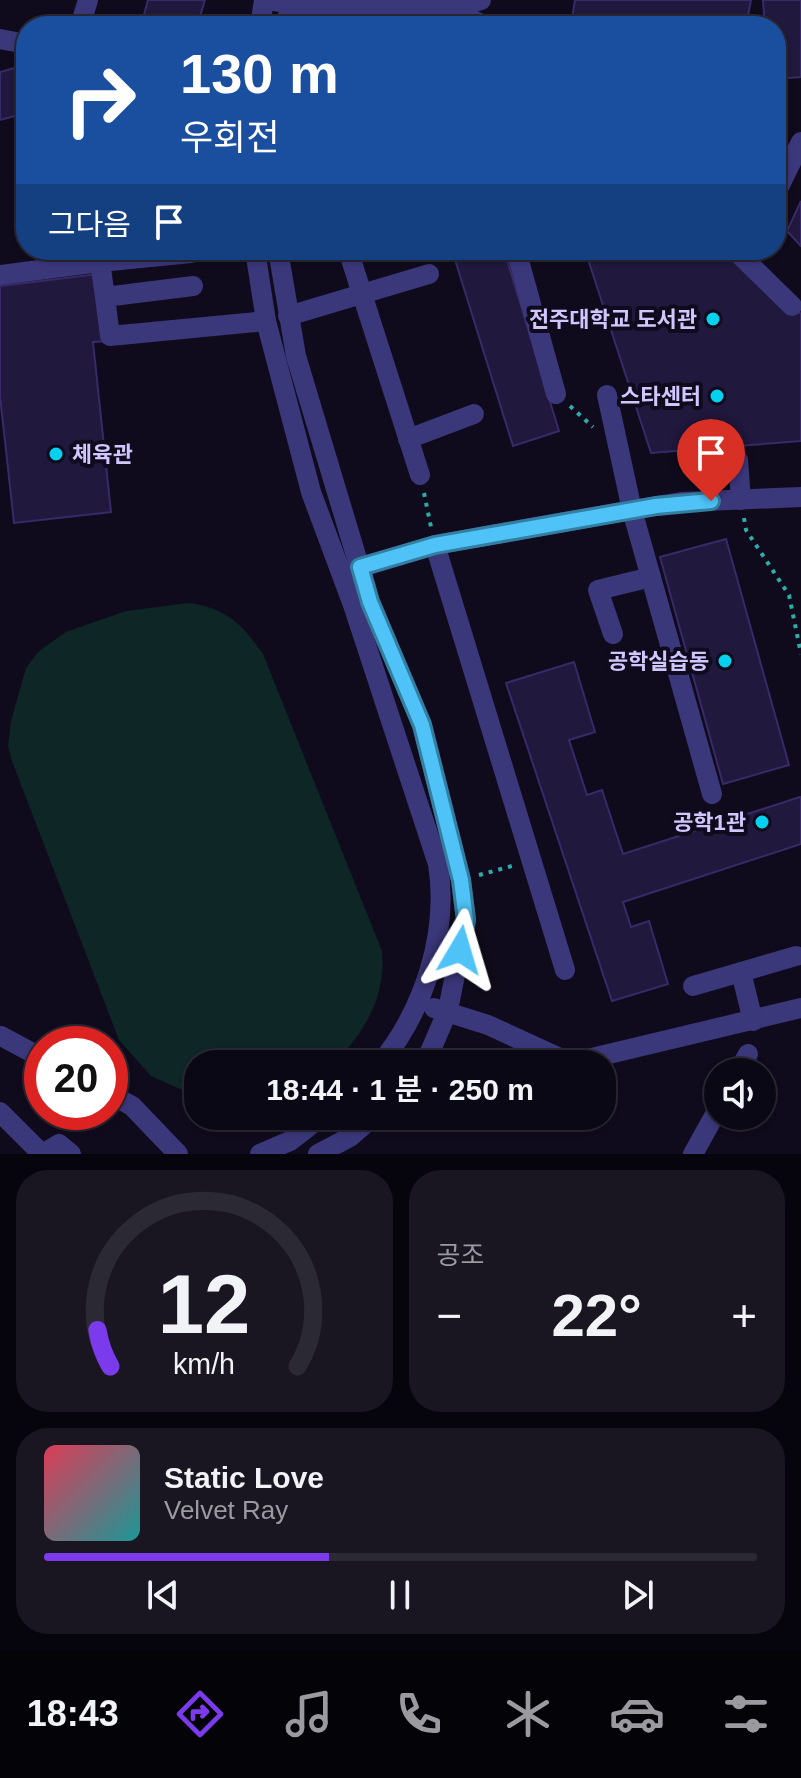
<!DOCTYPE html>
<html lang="ko">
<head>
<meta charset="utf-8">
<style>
  body { margin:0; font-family:Helvetica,"Noto Sans KR",sans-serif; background:#191622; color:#f1f3f6; height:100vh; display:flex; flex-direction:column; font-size:30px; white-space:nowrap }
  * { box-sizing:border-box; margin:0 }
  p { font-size:26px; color:#9a9aa0 }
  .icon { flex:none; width:44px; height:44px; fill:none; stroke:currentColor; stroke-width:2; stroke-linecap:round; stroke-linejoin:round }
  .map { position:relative; height:1154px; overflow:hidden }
  .details { display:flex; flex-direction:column; gap:16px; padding:16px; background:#06040c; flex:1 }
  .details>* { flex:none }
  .top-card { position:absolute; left:16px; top:16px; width:770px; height:244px; border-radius:32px; box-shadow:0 2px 6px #0004,0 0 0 2px #2b2934; background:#1a4fa0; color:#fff; overflow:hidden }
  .buttons { position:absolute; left:704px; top:1058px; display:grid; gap:16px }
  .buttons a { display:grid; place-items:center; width:72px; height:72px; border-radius:50%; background:#0b0815; box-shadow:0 2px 6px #0004,0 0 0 2px #2b2934; font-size:40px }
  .speed { position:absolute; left:24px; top:1026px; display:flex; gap:16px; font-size:40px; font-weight:700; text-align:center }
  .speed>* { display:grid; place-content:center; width:104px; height:104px; border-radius:50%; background:#0b0815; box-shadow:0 2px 6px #0004,0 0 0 2px #2b2934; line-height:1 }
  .speed .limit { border:12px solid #d22; background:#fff; color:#111 }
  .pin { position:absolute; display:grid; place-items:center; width:68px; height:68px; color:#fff; margin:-82px -34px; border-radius:50% 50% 50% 0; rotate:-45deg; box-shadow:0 0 8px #0007 }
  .pin .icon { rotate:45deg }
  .me { position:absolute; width:88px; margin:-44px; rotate:7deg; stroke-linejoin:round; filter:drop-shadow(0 0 6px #0008) }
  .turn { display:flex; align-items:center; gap:28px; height:168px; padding:0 32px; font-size:36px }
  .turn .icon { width:104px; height:104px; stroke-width:2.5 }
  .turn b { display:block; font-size:56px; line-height:68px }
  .then { display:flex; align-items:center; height:76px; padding:0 32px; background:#0003; gap:16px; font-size:30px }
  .big { font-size:60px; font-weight:600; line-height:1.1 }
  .details .card { flex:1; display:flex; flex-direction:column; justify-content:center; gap:12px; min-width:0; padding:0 28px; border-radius:32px; background:#191622 }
  .details .dial { align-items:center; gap:0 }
  .dial svg { height:208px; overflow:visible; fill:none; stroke:#2b2934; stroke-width:7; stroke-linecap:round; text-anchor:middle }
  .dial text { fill:#f1f3f6; stroke:none }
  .song { display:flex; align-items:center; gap:24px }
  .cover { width:96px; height:96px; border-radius:12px; background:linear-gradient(135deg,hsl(350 70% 55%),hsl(180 70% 35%)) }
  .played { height:8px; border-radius:4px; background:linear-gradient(90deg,#7c3aed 40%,#2b2934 40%) }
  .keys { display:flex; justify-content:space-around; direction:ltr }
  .heat { display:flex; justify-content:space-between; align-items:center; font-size:44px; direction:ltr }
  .details .tiles { flex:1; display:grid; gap:16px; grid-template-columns:1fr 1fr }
  .card:last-child { grid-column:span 2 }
  .trip { position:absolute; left:184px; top:1050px; width:432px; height:80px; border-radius:32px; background:#0b0815; box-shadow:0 2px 6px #0004,0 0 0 2px #2b2934; font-weight:600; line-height:80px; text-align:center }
  .tab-bar { display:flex; height:128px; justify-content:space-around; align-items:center; background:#040308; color:#9a9aa0 }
  .tab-bar .icon { width:56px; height:56px }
  .tab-bar .active { color:#7c3aed }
  .tab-bar b { font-size:36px; color:#f1f3f6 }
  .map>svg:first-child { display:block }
  .green { fill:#0f2626 }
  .building { fill:#20183d; stroke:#382a69; stroke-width:2 }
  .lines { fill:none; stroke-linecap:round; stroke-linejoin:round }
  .path { stroke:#2eaca8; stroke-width:4; stroke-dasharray:4 6; stroke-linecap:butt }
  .minor { stroke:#3b377b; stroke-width:20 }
  .route-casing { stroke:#337fa1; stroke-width:20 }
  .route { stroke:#4fc3f7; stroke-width:14 }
  .poi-dot { fill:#03d1ef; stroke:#0f0b1c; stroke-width:3 }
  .labels { text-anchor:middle; stroke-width:8; stroke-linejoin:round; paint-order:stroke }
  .poi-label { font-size:22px; font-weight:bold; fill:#cfc7fe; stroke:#0f0b1c; text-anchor:end }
</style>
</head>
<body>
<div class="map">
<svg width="801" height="1154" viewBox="0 0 801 1154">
  <rect width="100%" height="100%" fill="#0f0b1c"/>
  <!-- green -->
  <path class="green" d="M 189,603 C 226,608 242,624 263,654 L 382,951 C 386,996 365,1034 332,1064 L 198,1064 L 198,1097 L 151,1076 L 119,1040 L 12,761 L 8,746 L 11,721 L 26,668 L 38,652 L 66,632 L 126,611 Z"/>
  <!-- building -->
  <g class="building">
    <polygon points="148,0 205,0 197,26 141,26"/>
    <polygon points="575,0 751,0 746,26 571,26"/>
    <polygon points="763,0 801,0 801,77 776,79 776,26 765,26"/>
    <polygon points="18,67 26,113 0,120 0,72"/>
    <polygon points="801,201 801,246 787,231"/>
    <polygon points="452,250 504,250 559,431 513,446"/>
    <polygon points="585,250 737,250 801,314 801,441 651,453"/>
    <polygon points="98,274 108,341 93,342 111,512 14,523 0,396 0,286"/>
    <polygon points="726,539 789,765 723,784 660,557"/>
    <polygon points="574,662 595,732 569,740 587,795 602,790 623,854 800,797 801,799 801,844 623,902 631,927 649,921 668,984 612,1001 506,683"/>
  </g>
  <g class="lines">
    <!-- path -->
    <g class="path">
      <polyline points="570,406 593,427"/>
      <polyline points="424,493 431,527"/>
      <polyline points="744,518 746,530 789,595 801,654"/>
      <polyline points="479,875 512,866"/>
    </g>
    <!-- minor -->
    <g class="minor">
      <polyline points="268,0 290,4 449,9 481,0"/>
      <polyline points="449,9 486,26"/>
      <polyline points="80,26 88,0"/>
      <polyline points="260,26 264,0"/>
      <polyline points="286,26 291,0"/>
      <polyline points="0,39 26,44"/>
      <polyline points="776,193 801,142"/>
      <path d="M 255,250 L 266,321 L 311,492 L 353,605 L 438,864 C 449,934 424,1010 380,1064"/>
      <polyline points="278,250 296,356 370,602 422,725 461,880 466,920 448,1010 430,1052 420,1064"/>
      <polyline points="348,250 420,475"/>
      <polyline points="516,250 556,394"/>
      <polyline points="735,250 792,306"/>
      <polyline points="0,275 100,262"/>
      <polyline points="193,286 105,297 110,336 266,321"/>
      <polyline points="105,297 100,262 191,253"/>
      <polyline points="288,316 429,274"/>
      <polyline points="607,395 632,510 712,794"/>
      <polyline points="408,439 474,414"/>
      <polyline points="738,460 741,500"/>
      <polyline points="435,545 565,970"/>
      <polyline points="349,571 435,545 632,510 681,502 801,497"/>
      <polyline points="613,634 598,590 651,577"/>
      <polyline points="693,986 741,972"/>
      <polyline points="434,1008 488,1025 571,1063 801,1008"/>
      <polyline points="753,1021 741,972 796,956"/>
      <polyline points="1,1036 42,1058"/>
      <polyline points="738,1072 748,1054"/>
      <polyline points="110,1094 132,1106 178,1154"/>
      <polyline points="0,1112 42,1154"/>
      <polyline points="42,1154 59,1144 71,1154"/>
      <polyline points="260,1154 290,1141 322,1116"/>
      <polyline points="318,1154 350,1137 374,1116"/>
      <polyline points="693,1154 718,1109"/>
    </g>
  </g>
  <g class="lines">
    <!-- route casing -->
    <g class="route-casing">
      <polyline id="route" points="460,950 466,920 461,880 422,725 370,602 360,567 435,545 656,506 711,501"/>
    </g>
    <!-- route -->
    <use href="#route" class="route"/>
  </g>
  <!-- markers -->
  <g class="poi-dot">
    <circle cx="713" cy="319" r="8"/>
    <circle cx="717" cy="396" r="8"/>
    <circle cx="56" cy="454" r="8"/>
    <circle cx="725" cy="661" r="8"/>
    <circle cx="762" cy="822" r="8"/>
  </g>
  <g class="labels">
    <!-- poi labels -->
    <g class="poi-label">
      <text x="697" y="327">전주대학교 도서관</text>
      <text x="701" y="404">스타센터</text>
      <text x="72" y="462" text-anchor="start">체육관</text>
      <text x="709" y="669">공학실습동</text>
      <text x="746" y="830">공학1관</text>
    </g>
  </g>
</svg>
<div class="buttons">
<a><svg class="icon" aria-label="sound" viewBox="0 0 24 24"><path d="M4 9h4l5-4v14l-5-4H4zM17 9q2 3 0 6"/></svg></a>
</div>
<div class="speed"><div class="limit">20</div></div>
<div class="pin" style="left:711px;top:501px;background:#d93025"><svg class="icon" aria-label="arrive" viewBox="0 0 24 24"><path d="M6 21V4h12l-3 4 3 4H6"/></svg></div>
<svg class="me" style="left:460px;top:950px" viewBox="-20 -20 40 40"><path d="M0-17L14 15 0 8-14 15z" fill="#4fc3f7" stroke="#fff" stroke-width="4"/></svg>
<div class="trip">18:44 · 1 분 · 250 m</div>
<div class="top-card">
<div class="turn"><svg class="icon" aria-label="right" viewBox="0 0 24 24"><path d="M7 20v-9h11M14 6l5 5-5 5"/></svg><div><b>130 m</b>우회전</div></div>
<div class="then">그다음<svg class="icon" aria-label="arrive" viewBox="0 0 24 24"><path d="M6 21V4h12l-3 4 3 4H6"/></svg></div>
</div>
</div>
<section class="details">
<div class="tiles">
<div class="card dial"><svg viewBox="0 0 100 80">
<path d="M14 69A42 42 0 1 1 86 69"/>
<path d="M14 69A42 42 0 0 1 9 55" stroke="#7c3aed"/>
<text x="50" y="56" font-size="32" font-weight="700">12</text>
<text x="50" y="72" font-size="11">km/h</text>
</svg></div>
<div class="card"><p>공조</p>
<div class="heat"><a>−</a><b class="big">22°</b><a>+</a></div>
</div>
<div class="card">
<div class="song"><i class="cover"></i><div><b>Static Love</b><p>Velvet Ray</p></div></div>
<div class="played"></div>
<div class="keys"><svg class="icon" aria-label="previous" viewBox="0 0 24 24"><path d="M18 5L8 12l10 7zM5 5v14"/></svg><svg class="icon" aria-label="pause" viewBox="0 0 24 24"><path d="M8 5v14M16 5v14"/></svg><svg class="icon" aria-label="next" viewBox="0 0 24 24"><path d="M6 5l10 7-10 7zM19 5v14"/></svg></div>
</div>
</div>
</section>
<nav class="tab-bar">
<b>18:43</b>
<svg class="icon active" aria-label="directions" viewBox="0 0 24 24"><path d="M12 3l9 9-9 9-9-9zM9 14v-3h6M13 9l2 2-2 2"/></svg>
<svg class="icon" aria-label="music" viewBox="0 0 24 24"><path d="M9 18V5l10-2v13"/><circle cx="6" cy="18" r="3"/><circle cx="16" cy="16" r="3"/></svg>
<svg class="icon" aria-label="phone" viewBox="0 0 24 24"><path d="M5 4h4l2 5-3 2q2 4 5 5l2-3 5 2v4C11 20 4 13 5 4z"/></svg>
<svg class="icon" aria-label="climate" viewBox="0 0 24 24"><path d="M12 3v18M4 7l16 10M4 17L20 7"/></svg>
<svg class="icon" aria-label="car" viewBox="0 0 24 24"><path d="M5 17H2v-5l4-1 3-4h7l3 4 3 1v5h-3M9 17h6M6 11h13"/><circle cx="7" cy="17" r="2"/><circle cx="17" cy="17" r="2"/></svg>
<svg class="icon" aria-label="filters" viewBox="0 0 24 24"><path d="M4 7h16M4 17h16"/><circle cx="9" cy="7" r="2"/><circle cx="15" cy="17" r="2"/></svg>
</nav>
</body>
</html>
